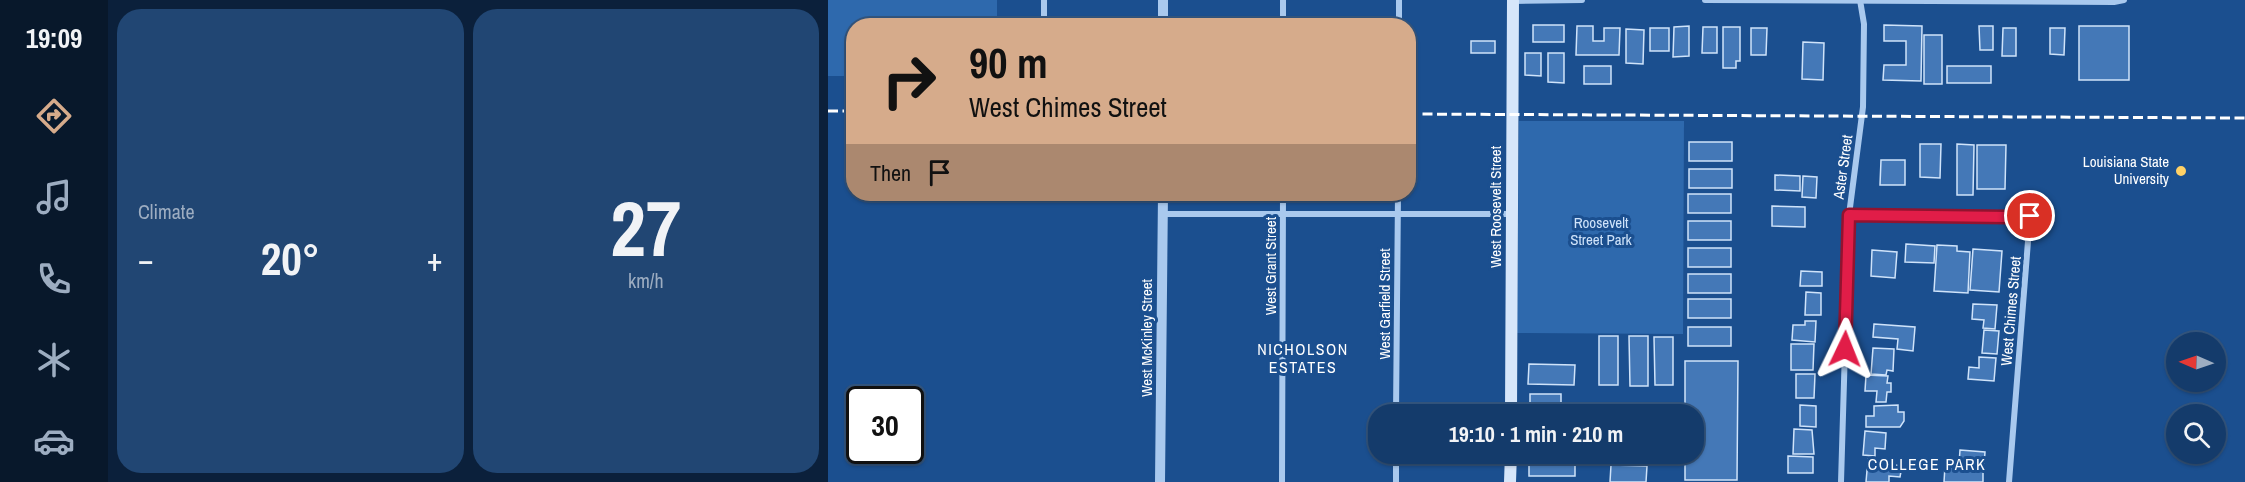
<!DOCTYPE html>
<html lang="en">
<head>
<meta charset="utf-8">
<style>
  body { margin:0; font-family:"Archivo Narrow",sans-serif; background:#214673; color:#f1f3f6; height:100vh; display:flex; flex-direction:column; font-size:22px; white-space:nowrap }
  * { box-sizing:border-box; margin:0 }
  p { font-size:20px; color:#9dadc1 }
  .icon { flex:none; width:33px; height:33px; fill:none; stroke:currentColor; stroke-width:2; stroke-linecap:round; stroke-linejoin:round }
  .map { position:relative; flex:1; overflow:hidden }
  .panel { display:flex; flex-direction:column; gap:9px; padding:9px; background:#0b203b; width:720px }
  .panel>* { flex:none }
  .top-card { position:absolute; left:18px; top:18px; width:570px; height:183px; border-radius:24px; box-shadow:0 2px 4px #0004,0 0 0 2px #33557e; background:#d6ab8b; color:#111; overflow:hidden }
  .needle { width:39px; rotate:272deg }
  .buttons { position:absolute; left:1338px; top:332px; display:grid; gap:12px }
  .buttons a { display:grid; place-items:center; width:60px; height:60px; border-radius:50%; background:#143b6b; box-shadow:0 2px 4px #0004,0 0 0 2px #33557e; font-size:30px }
  .speed { position:absolute; left:18px; top:386px; display:flex; gap:12px; font-size:30px; font-weight:700; text-align:center }
  .speed>* { display:grid; place-content:center; width:78px; height:78px; border-radius:50%; background:#143b6b; box-shadow:0 2px 4px #0004,0 0 0 2px #33557e; line-height:1 }
  .speed .limit { border:3px solid #111; border-radius:9px; background:#fff; color:#111 }
  .pin { position:absolute; display:grid; place-items:center; width:51px; height:51px; color:#fff; margin:-26px; border:3px solid #fff; border-radius:50%; box-shadow:0 2px 6px #0007 }
  .me { position:absolute; width:66px; margin:-33px; rotate:2deg; stroke-linejoin:round; filter:drop-shadow(0 0 4px #0008) }
  .turn { display:flex; align-items:center; gap:21px; height:126px; padding:0 24px; font-size:27px }
  .turn .icon { width:78px; height:78px; stroke-width:2.5 }
  .turn b { display:block; font-size:42px; line-height:51px }
  .then { display:flex; align-items:center; height:57px; padding:0 24px; background:#0003; gap:12px; font-size:22px }
  .big { font-size:45px; font-weight:700; line-height:1.1 }
  .panel .widget { flex:1; display:flex; flex-direction:column; justify-content:center; gap:9px; min-width:0; padding:0 21px; border-radius:24px; background:#214673 }
  .panel .dial { align-items:center; gap:0 }
  .dial b { font-size:78px; line-height:1 }
  .heat { display:flex; justify-content:space-between; align-items:center; font-size:33px; direction:ltr }
  .panel .tiles { flex:1; display:grid; gap:9px; grid-template-columns:repeat(2,1fr) }
  .trip { position:absolute; left:540px; top:404px; width:336px; height:60px; border-radius:24px; background:#143b6b; box-shadow:0 2px 4px #0004,0 0 0 2px #33557e; font-weight:700; line-height:60px; text-align:center }
  main { display:flex; flex:1; min-height:0 }
  .menu { display:flex; flex-direction:column; width:108px; justify-content:space-around; align-items:center; background:#08182b; color:#9dadc1 }
  .menu .icon { width:42px; height:42px }
  .menu .active { color:#d6ab8b }
  .menu b { font-size:27px; color:#f1f3f6 }
  .map>svg:first-child { display:block }
  .green { fill:#2e69ad }
  .building { fill:#4478b7; stroke:#cfe3fa; stroke-width:1.5 }
  .lines { fill:none; stroke-linecap:round; stroke-linejoin:round }
  .minor { stroke:#a9c9ee; stroke-width:6 }
  .tertiary { stroke:#a9c9ee; stroke-width:10 }
  .secondary { stroke:#d6e6fa; stroke-width:12 }
  .rail { stroke:#fff; stroke-width:3; stroke-dasharray:10 4.5; stroke-linecap:butt }
  .route-casing { stroke:#92132f; stroke-width:15 }
  .route { stroke:#e11d48; stroke-width:10 }
  .poi-dot { fill:#ffd166; stroke:#1b4f8f; stroke-width:2 }
  .labels { text-anchor:middle; stroke-width:6; stroke-linejoin:round; paint-order:stroke }
  .poi-label { font-size:15px; fill:#fff; stroke:#1b4f8f; text-anchor:end }
  .street-label { font-size:15px; fill:#fff; stroke:#1b4f8f }
  .park-label { font-size:15px; fill:#cfe3fa; stroke:#1b4f8f }
  .neighbourhood-label { font-size:16px; letter-spacing:1.5px; fill:#fff; stroke:#1b4f8f }
</style>
</head>
<body>
<main>
<nav class="menu">
<b>19:09</b>
<svg class="icon active" aria-label="directions" viewBox="0 0 24 24"><path d="M12 3l9 9-9 9-9-9zM9 14v-3h6M13 9l2 2-2 2"/></svg>
<svg class="icon" aria-label="music" viewBox="0 0 24 24"><path d="M9 18V5l10-2v13"/><circle cx="6" cy="18" r="3"/><circle cx="16" cy="16" r="3"/></svg>
<svg class="icon" aria-label="phone" viewBox="0 0 24 24"><path d="M5 4h4l2 5-3 2q2 4 5 5l2-3 5 2v4C11 20 4 13 5 4z"/></svg>
<svg class="icon" aria-label="climate" viewBox="0 0 24 24"><path d="M12 3v18M4 7l16 10M4 17L20 7"/></svg>
<svg class="icon" aria-label="car" viewBox="0 0 24 24"><path d="M5 17H2v-5l4-1 3-4h7l3 4 3 1v5h-3M9 17h6M6 11h13"/><circle cx="7" cy="17" r="2"/><circle cx="17" cy="17" r="2"/></svg>
</nav>
<section class="panel">
<div class="tiles">
<div class="widget"><p>Climate</p>
<div class="heat"><a>−</a><b class="big">20°</b><a>+</a></div>
</div>
<div class="widget dial"><b>27</b><p>km/h</p></div>
</div>
</section>
<div class="map">
<svg width="1417" height="482" viewBox="0 0 1417 482">
  <rect width="100%" height="100%" fill="#1b4f8f"/>
  <!-- green -->
  <g class="green">
    <polygon points="0,0 169,0 169,25 26,26 25,76 0,76"/>
    <polygon points="691,121 856,121 855,334 689,333"/>
  </g>
  <!-- building -->
  <g class="building">
    <rect x="705" y="25" width="31" height="17"/>
    <polygon points="1056,25 1094,26 1093,81 1055,80 1056,65 1078,65 1078,41 1056,41"/>
    <polygon points="749,26 765,26 765,41 776,41 776,28 792,28 791,55 748,55"/>
    <polygon points="861,26 861,56 845,57 846,27"/>
    <polygon points="1151,26 1165,26 1165,50 1152,50"/>
    <rect x="1251" y="26" width="50" height="54"/>
    <polygon points="875,27 889,27 889,53 874,53"/>
    <polygon points="895,27 912,27 912,61 908,61 908,68 895,68"/>
    <rect x="822" y="28" width="19" height="23"/>
    <polygon points="923,28 939,28 938,55 923,55"/>
    <polygon points="1175,28 1188,28 1188,56 1174,56"/>
    <polygon points="1222,28 1237,28 1236,55 1222,54"/>
    <polygon points="798,29 816,30 815,64 798,63"/>
    <rect x="1096" y="35" width="18" height="49"/>
    <rect x="643" y="41" width="24" height="12"/>
    <polygon points="975,42 996,43 995,80 974,79"/>
    <polygon points="697,53 713,53 713,76 697,75"/>
    <polygon points="720,53 736,53 736,83 720,82"/>
    <rect x="756" y="66" width="27" height="18"/>
    <rect x="1119" y="66" width="44" height="17"/>
    <rect x="861" y="142" width="43" height="19"/>
    <polygon points="1092,144 1113,144 1112,178 1092,177"/>
    <polygon points="1129,144 1146,145 1145,195 1129,195"/>
    <polygon points="1149,145 1178,145 1177,189 1149,189"/>
    <polygon points="1053,160 1077,160 1077,185 1052,185"/>
    <rect x="861" y="169" width="43" height="19"/>
    <polygon points="947,175 972,176 972,191 947,190"/>
    <polygon points="975,176 989,177 988,198 974,197"/>
    <rect x="860" y="194" width="43" height="19"/>
    <polygon points="944,206 977,207 977,227 944,226"/>
    <rect x="860" y="221" width="43" height="19"/>
    <polygon points="1078,244 1107,246 1106,263 1077,262"/>
    <polygon points="1109,245 1129,246 1129,251 1142,252 1140,293 1106,291"/>
    <rect x="860" y="248" width="43" height="19"/>
    <polygon points="1145,249 1174,251 1171,292 1142,290"/>
    <polygon points="1044,250 1069,252 1067,278 1043,276"/>
    <polygon points="973,271 994,272 994,286 972,286"/>
    <rect x="860" y="274" width="43" height="19"/>
    <polygon points="978,292 993,293 993,315 977,315"/>
    <rect x="860" y="299" width="43" height="19"/>
    <polygon points="1145,304 1169,305 1167,329 1155,328 1156,320 1144,319"/>
    <polygon points="977,321 988,321 987,342 964,340 965,325 977,325"/>
    <polygon points="1046,324 1087,327 1085,351 1069,349 1070,339 1045,337"/>
    <rect x="860" y="327" width="43" height="19"/>
    <polygon points="1156,330 1171,331 1169,354 1154,353"/>
    <rect x="771" y="336" width="19" height="49"/>
    <polygon points="801,336 820,336 820,386 802,386"/>
    <polygon points="826,337 845,337 845,385 827,385"/>
    <polygon points="963,344 986,344 985,370 963,370"/>
    <polygon points="1045,348 1066,349 1065,371 1059,370 1058,375 1043,374"/>
    <polygon points="1151,357 1168,358 1166,381 1140,379 1141,367 1151,368"/>
    <polygon points="857,361 910,361 909,480 857,480 857,453 866,453 866,414 857,414"/>
    <polygon points="701,364 747,365 746,385 700,384"/>
    <polygon points="968,374 987,374 986,398 968,398"/>
    <polygon points="1038,375 1060,376 1059,383 1063,383 1063,392 1059,392 1058,402 1048,402 1049,391 1037,391"/>
    <rect x="702" y="394" width="31" height="19"/>
    <polygon points="972,405 988,406 988,427 972,426"/>
    <polygon points="1070,405 1070,412 1076,412 1076,421 1072,427 1038,427 1038,416 1046,416 1046,406"/>
    <polygon points="966,429 984,430 986,454 965,454"/>
    <polygon points="1037,431 1058,433 1057,449 1047,448 1047,456 1035,455"/>
    <polygon points="1132,450 1157,452 1156,466 1131,464"/>
    <rect x="771" y="453" width="19" height="9"/>
    <rect x="801" y="453" width="20" height="9"/>
    <polygon points="960,456 985,457 985,473 960,473"/>
    <rect x="701" y="458" width="46" height="18"/>
    <polygon points="1040,459 1058,461 1058,464 1074,466 1072,477 1061,476 1061,482 1038,482"/>
    <polygon points="783,465 819,466 818,482 782,482"/>
    <polygon points="1117,466 1155,468 1155,482 1116,482"/>
  </g>
  <g class="lines">
    <!-- minor -->
    <g class="minor">
      <polyline points="571,0 571,26"/>
      <polyline points="877,0 1286,2 1296,0"/>
      <polyline points="685,1 754,0"/>
      <polyline points="216,26 216,0"/>
      <polyline points="455,26 455,0"/>
      <polyline points="335,214 683,214"/>
      <polyline points="1021,215 1180,217 1202,216 1181,482"/>
      <polyline points="568,414 570,194"/>
      <polyline points="454,482 455,194"/>
      <polyline points="568,482 568,453"/>
      <polyline points="1013,482 1021,215 1035,107 1036,24 1032,0"/>
    </g>
    <!-- tertiary -->
    <g class="tertiary">
      <polyline points="335,26 335,0"/>
      <polyline points="332,482 335,194"/>
    </g>
    <!-- secondary -->
    <g class="secondary">
      <polyline points="683,414 685,0"/>
      <polyline points="682,482 683,453"/>
    </g>
    <!-- rail -->
    <g class="rail">
      <polyline points="0,111 26,111"/>
      <polyline points="580,114 1417,118"/>
    </g>
  </g>
  <g class="lines">
    <!-- route casing -->
    <g class="route-casing">
      <polyline id="route" points="1017,349 1021,215 1180,217 1202,216"/>
    </g>
    <!-- route -->
    <use href="#route" class="route"/>
  </g>
  <!-- markers -->
  <circle class="poi-dot" cx="1353" cy="171" r="6"/>
  <g class="labels">
    <!-- poi labels -->
    <g class="poi-label">
      <text x="1341" y="167">Louisiana State<tspan x="1341" dy="17">University</tspan></text>
    </g>
    <!-- street labels -->
    <g class="street-label">
      <text transform="translate(1015 167) rotate(-82)" y="5">Aster Street</text>
      <text transform="translate(668 207) rotate(-90)" y="5">West Roosevelt Street</text>
      <text transform="translate(443 266) rotate(-90)" y="5">West Grant Street</text>
      <text transform="translate(557 304) rotate(-90)" y="5">West Garfield Street</text>
      <text transform="translate(1183 311) rotate(-85)" y="5">West Chimes Street</text>
      <text transform="translate(319 338) rotate(-90)" y="5">West McKinley Street</text>
    </g>
    <!-- park labels -->
    <g class="park-label">
      <text x="773" y="228">Roosevelt<tspan x="773" dy="17">Street Park</tspan></text>
    </g>
    <!-- neighbourhood labels -->
    <g class="neighbourhood-label">
      <text x="475" y="355">NICHOLSON<tspan x="475" dy="18">ESTATES</tspan></text>
      <text x="1099" y="470">COLLEGE PARK</text>
    </g>
  </g>
</svg>
<div class="buttons">
<a><svg class="needle" viewBox="-14 -14 28 28"><path d="M0-13l5 13h-10z" fill="#e53935"/><path d="M0 13l5-13h-10z" fill="#9dadc1"/></svg></a>
<a><svg class="icon" aria-label="search" viewBox="0 0 24 24"><circle cx="10" cy="10" r="6"/><path d="M15 15l6 6"/></svg></a>
</div>
<div class="speed"><div class="limit">30</div></div>
<div class="pin" style="left:1202px;top:216px;background:#d93025"><svg class="icon" aria-label="arrive" viewBox="0 0 24 24"><path d="M6 21V4h12l-3 4 3 4H6"/></svg></div>
<svg class="me" style="left:1017px;top:349px" viewBox="-20 -20 40 40"><path d="M0-17L14 15 0 8-14 15z" fill="#e11d48" stroke="#fff" stroke-width="4"/></svg>
<div class="trip">19:10 · 1 min · 210 m</div>
<div class="top-card">
<div class="turn"><svg class="icon" aria-label="right" viewBox="0 0 24 24"><path d="M7 20v-9h11M14 6l5 5-5 5"/></svg><div><b>90 m</b>West Chimes Street</div></div>
<div class="then">Then<svg class="icon" aria-label="arrive" viewBox="0 0 24 24"><path d="M6 21V4h12l-3 4 3 4H6"/></svg></div>
</div>
</div>
</main>
</body>
</html>
